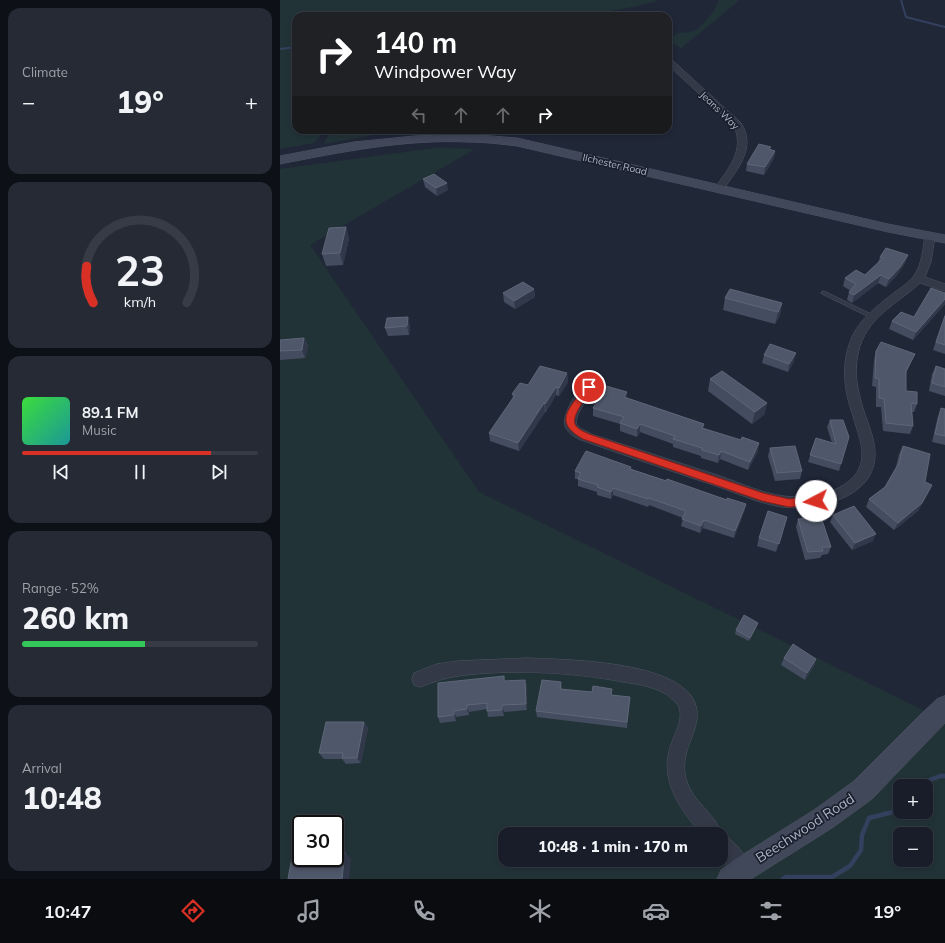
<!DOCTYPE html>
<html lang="en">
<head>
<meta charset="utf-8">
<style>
  body { margin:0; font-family:Mulish,sans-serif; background:#252a35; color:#f1f3f6; height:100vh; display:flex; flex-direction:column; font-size:15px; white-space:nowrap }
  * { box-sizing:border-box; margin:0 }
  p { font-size:13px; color:#9fa2a8 }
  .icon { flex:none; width:22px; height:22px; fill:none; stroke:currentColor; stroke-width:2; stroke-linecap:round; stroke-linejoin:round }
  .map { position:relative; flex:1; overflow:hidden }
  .side { display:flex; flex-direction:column; gap:8px; padding:8px; background:#0d1017; width:280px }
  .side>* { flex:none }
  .banner { position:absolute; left:12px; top:12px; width:380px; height:122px; border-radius:12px; box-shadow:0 2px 6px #0003,0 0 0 1px #363b46; background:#202124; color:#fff; overflow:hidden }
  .tools { position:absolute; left:613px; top:779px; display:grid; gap:8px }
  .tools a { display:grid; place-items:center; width:40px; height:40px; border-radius:8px; background:#181d29; box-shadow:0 2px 6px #0003,0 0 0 1px #363b46; font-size:20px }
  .speed { position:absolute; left:12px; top:815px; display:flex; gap:8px; font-size:20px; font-weight:700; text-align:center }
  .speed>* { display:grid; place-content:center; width:52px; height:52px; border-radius:50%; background:#181d29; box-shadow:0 2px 6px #0003,0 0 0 1px #363b46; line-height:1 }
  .speed .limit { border:2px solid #111; border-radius:6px; background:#fff; color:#111 }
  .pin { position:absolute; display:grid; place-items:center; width:34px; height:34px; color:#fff; margin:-17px; border:2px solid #fff; border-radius:50%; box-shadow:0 1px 4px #0007 }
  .me { position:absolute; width:44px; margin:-22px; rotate:265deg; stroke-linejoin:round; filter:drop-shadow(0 0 3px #0008) }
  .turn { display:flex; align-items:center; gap:14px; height:84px; padding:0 16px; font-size:18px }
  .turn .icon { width:52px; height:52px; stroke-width:2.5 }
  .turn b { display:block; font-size:28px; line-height:34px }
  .lanes { display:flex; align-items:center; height:38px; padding:0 16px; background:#0003; justify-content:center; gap:20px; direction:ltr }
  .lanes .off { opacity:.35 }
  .big { font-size:30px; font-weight:800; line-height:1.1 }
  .side .tile { flex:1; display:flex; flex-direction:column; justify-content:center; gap:6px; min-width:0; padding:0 14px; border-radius:12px; background:#252a35 }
  .side .dial { align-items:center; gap:0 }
  .dial svg { height:104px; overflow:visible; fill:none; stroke:#363b46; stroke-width:7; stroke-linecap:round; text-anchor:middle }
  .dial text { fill:#f1f3f6; stroke:none }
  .song { display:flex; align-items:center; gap:12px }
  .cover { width:48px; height:48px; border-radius:6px; background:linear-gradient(135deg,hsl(120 70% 55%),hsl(180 70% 35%)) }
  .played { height:4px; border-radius:2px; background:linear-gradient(90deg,#d93025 80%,#363b46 80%) }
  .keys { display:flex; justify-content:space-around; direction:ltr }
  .heat { display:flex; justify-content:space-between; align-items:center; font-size:22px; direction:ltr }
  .charge { height:6px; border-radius:3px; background:linear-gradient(90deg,#34c759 52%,#363b46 0) }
  .trip { position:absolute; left:218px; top:827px; width:230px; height:40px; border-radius:12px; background:#181d29; box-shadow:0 2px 6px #0003,0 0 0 1px #363b46; font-weight:800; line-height:40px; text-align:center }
  .menu { display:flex; height:64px; justify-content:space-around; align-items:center; background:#0a0c10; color:#9fa2a8 }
  .menu .icon { width:28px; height:28px }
  .menu .active { color:#d93025 }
  .menu b { font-size:18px; color:#f1f3f6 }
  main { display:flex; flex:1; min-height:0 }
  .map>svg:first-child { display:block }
  .green { fill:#223338; fill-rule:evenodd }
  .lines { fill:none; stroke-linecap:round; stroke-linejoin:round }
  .stream-far1 { stroke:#33405e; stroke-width:2 }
  .stream { stroke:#33405e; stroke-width:4.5 }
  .lane-casing { stroke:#4e5462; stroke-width:1 }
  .street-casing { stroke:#4e5462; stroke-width:1 }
  .secondary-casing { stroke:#4e5462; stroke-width:1 }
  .lane { fill:#333947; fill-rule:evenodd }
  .street { fill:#333947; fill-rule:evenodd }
  .secondary { fill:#41485a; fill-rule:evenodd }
  .wall { fill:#444c5f }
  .shaded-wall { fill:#31384a }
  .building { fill:#4f576a; stroke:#5e6678 }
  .route { fill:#d93025; stroke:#8d1f18 }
  .labels { text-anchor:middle; stroke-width:3.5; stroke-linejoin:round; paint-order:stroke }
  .far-street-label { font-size:10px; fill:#adb4c4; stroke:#191f2c }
  .near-street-label { font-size:14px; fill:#adb4c4; stroke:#191f2c }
</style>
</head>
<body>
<main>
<section class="side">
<div class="tile"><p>Climate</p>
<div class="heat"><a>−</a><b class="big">19°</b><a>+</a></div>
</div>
<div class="tile dial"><svg viewBox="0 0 100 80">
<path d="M14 69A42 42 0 1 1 86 69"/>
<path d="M14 69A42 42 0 0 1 9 41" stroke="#d93025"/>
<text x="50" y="56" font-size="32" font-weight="700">23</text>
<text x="50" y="72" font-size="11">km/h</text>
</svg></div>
<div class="tile">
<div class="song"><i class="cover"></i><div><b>89.1 FM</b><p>Music</p></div></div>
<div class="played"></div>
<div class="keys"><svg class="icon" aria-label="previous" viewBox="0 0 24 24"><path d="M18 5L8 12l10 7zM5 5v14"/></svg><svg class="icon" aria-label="pause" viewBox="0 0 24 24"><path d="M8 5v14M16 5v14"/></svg><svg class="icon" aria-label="next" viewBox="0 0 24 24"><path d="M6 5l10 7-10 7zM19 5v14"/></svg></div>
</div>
<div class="tile"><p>Range · 52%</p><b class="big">260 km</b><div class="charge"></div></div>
<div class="tile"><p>Arrival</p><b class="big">10:48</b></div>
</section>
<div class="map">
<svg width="665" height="879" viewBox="0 0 665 879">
  <rect width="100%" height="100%" fill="#202737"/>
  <!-- green -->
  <g class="green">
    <path d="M 0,0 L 376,0 L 374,2 C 355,6 335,12 315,12 C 304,12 293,9 283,13 L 281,16 L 16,16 L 16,130 L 45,130 L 34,143 L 0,149 Z"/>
    <path d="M 439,0 L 460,0 L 401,48 L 389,41 C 398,30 397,34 410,32 C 423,29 435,11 439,0 Z"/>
    <polygon points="51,130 94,130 94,135 44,144"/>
    <polygon points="97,130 211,130 198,130 196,135 169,134 154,131"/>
    <path d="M 155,148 L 195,149 L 30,245 L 199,492 L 665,721 L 665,879 L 0,879 L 0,169 ZM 620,786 L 646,786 L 646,812 L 620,812 ZM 21,824 L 55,824 L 55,858 L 21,858 ZM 225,834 L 441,834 L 441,860 L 225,860 ZM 620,834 L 646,834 L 646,860 L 620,860 Z"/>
  </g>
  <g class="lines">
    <!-- stream-far1 -->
    <g class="stream-far1">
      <polyline points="621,0 626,17 665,27"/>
      <polyline points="0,49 16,47"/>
    </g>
    <!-- stream -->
    <g class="stream">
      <polyline points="635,786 660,776 665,776"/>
      <polyline points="503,879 506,877 552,877 570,866 581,850 582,835 589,818 617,811 620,800"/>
    </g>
    <!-- lane casing -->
    <g class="lane-casing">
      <polygon id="lane" points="544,291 593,315 594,316 591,318 589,317 542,294 541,293"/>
    </g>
    <!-- street casing -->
    <g class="street-casing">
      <g id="street">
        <path d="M 388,59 L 391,59 L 461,123 C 477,148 457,170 442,191 L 439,192 L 434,189 C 448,169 465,151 454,126 L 388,65 Z"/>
        <path d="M 650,233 L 655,236 L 651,262 L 645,277 L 665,284 L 665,291 L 640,283 C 630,293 616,301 605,311 C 576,335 571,366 581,401 C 585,418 595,436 595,453 C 596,498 537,511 502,507 C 480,504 457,493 436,486 C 391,471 346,456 301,440 C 295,437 288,434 285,426 C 281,417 297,390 304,384 C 307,382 310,383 313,384 L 315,387 C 311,395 293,415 297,425 C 299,429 307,431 311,434 C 354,448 397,462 440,476 C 460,483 482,493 503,496 C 528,499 573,493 581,463 C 585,448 577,431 573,416 C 565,393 561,369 569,345 C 576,321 596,307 615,292 C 622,287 631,281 635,274 C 642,263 643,249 645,236 Z"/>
        <path d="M 248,658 C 287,660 411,660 417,711 C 419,734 399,750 406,779 C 412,802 435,813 442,834 C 453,838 468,859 473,869 L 470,876 L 463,879 L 456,876 L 441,857 L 441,834 L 421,834 C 397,805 377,777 393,739 C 397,730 403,717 399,707 C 398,704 395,702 393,700 C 390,698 387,694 384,693 C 371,686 357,684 343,682 C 293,672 228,669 178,676 C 164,678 153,682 140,687 L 134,685 L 132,679 L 134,673 L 157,664 L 179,661 Z"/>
      </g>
    </g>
    <!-- secondary casing -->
    <g class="secondary-casing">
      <g id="secondary">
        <path d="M 187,134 L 237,138 L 608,224 L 665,235 L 665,243 L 608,232 L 237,146 C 221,144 204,142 188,142 C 126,139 61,152 0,164 L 0,156 L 74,142 L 134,136 Z"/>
        <polygon points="665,696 665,723 592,799 552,828 471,879 437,879 441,870 454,860 534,810 574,781 642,713 657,699"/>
      </g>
    </g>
    <!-- lane -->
    <use href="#lane" class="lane"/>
    <!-- street -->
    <use href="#street" class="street"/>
    <!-- secondary -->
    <use href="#secondary" class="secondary"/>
  </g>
  <!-- wall -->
  <g class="wall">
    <polygon points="495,151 494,158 484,175 466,171 467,164"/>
    <polygon points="143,179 168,190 157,196 145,187"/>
    <polygon points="66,227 69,239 63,265 46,266 42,254"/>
    <polygon points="628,255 625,263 617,275 606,287 598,283 572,303 567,300 569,292 571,291 563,286 565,278 585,275 598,263 600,257"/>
    <polygon points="254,289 255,297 235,309 224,302 223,293"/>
    <polygon points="665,293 665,304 633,340 609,329 612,321 634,317"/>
    <polygon points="445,298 502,303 500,315 495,324 443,310"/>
    <polygon points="665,314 665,354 653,350"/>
    <polygon points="130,325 129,335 108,336 105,328"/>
    <polygon points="24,338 28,346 25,358 0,360 0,340"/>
    <polygon points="596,351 635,354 626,373 626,391 637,404 634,412 632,412 633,426 630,434 603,431 601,407 596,407 596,387 592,386 594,360"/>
    <polygon points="484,355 514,361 508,372 482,363"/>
    <polygon points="656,366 665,369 665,396 649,391 652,374"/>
    <polygon points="287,373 288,382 279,396 276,395 266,412 265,412 239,451 210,441 209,433 233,398 232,394 248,385"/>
    <polygon points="430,379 487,403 484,415 472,424 428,391"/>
    <polygon points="347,392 347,398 424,424 423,428 478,451 468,470 440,459 438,463 421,458 421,456 393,447 393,444 360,432 357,437 340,431 340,424 313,416 313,408"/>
    <polygon points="661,408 665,409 665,445 652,442 658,416"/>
    <polygon points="550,420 563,420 561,464 559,471 528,462 536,438 552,443 547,427"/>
    <polygon points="623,446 645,482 648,493 638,511 614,530 586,507 589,499 605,487 616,467 619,454"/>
    <polygon points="490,448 522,471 520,479 495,481 488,456"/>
    <polygon points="351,469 447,500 466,504 464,512 454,538 423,528 420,533 401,526 403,518 369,505 368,507 333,495 331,499 317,495 317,492 298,486 298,479 295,479 295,471"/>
    <polygon points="553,515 593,541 572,550 550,522"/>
    <polygon points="507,517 496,552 477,546 479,538"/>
    <polygon points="518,519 551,547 548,554 542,555 540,558 525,560 516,527"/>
    <polygon points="477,626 469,641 455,634 456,630"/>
    <polygon points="504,658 536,659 534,666 525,680 501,665"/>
    <polygon points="224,676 225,681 245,680 247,686 247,710 224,712 224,716 208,717 207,709 189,712 189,715 176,717 176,721 160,723 158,717"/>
    <polygon points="281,682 282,689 332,696 349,704 347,728 257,717 256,711"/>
    <polygon points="84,722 88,728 81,763 66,764 62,759 44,759 39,753"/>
  </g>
  <!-- shaded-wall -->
  <g class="shaded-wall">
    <polygon points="495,151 494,158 484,175 485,167"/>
    <polygon points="167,183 168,190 157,196 156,188"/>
    <polygon points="66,227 69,239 63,265 60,253"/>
    <polygon points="628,255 625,263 617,275 606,287 609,279"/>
    <polygon points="601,275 598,283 572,303 574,295"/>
    <polygon points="254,289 255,297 235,309 234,301"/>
    <polygon points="665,299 665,304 633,340 636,332"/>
    <polygon points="502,303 500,315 495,324 498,312"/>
    <polygon points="128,317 130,325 129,335 127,326"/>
    <polygon points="24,338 28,346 25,358 22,350"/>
    <polygon points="516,353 514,361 508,372 509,364"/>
    <polygon points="287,373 288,382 279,396 279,388"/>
    <polygon points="276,387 276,395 266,412 265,404"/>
    <polygon points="347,392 347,400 344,397"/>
    <polygon points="264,403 265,412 239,451 238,443"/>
    <polygon points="487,403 484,415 472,424 475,412"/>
    <polygon points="360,424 360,432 357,437 357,429"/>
    <polygon points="479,443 478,451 468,470 470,462"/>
    <polygon points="441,451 440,459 438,463 439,455"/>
    <polygon points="652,485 638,511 614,530 618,523"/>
    <polygon points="333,488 333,495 331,499 331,492"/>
    <polygon points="466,504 464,512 454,538 455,531"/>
    <polygon points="424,520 423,528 420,533 421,526"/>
    <polygon points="596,534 593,541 572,550 575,543"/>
    <polygon points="478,623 477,626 469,641 470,638"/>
    <polygon points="536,659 534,666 525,680 527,673"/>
    <polygon points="245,680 247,686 247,710 246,704"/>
    <polygon points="187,705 189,712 189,715 187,709"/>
    <polygon points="222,705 224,712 224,716 222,710"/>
    <polygon points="174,711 176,717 176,721 174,715"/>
    <polygon points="84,722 88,728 81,763 77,758"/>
    <polygon points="65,852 71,859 69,879 62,879"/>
  </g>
  <!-- building -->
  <g class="building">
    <polygon points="479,144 491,147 489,149 495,151 485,167 467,164"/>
    <polygon points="154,174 167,183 156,188 143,179"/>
    <polygon points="66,227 60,253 42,254 49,228"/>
    <polygon points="606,248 628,255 620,267 609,279 601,275 574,295 569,292 576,284 565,278 576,270 585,275 603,258 600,257"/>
    <polygon points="243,282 254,289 234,301 223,293"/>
    <polygon points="651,288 665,293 665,299 636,332 612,321 621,312 634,317"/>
    <polygon points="450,289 502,303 498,312 445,298"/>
    <polygon points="665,316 665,345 656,342"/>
    <polygon points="128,317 127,326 105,328 107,318"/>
    <polygon points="24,338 22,350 0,351 0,340"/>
    <polygon points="601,342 635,354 626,371 626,391 637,392 637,404 631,403 633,426 606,423 604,399 599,398 599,379 595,378 596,351"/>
    <polygon points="490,344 516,353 509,364 484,355"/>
    <polygon points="260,366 287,373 279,388 276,387 265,404 264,403 238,443 209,433 235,395 232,394 240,383 248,385"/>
    <polygon points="656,366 665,369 665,387 652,383"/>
    <polygon points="442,371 487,403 475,412 430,379"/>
    <polygon points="326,386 347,392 344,397 424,424 422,428 461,440 462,437 479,443 470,462 441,451 439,455 422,450 422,448 393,439 395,436 360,424 357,429 340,423 344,417 313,408"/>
    <polygon points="661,408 665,409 665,436 655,434"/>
    <polygon points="550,420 563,420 569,437 561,464 530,455 536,438 556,444"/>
    <polygon points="515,446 522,471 497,473 490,448"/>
    <polygon points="623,446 650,454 645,482 652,485 642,503 618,523 589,499 605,487 619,463"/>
    <polygon points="306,451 351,467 350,469 386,481 387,479 447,500 447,498 466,504 455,531 424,520 421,526 402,519 406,511 369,498 368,499 333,488 331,492 317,487 318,485 298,479 301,473 295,471"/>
    <polygon points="574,506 596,534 575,543 553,515"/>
    <polygon points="488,511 507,517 499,544 479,538"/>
    <polygon points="541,517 551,547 542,547 543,551 528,552 518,519"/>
    <polygon points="464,615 478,623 470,638 456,630"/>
    <polygon points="513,644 536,659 527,673 504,658"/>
    <polygon points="224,676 224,681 245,680 246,704 222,705 222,710 207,711 207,703 187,705 187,709 174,711 174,715 158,717 158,683"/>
    <polygon points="262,680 281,682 280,689 312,692 313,686 332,689 331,695 350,697 347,722 256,711"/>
    <polygon points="46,722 84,722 77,758 62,758 63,753 39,753"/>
    <polygon points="65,852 62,879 8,879 12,857 21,856 21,858 55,858 55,853"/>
  </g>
  <!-- route -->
  <path class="route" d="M 309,384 L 313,387 C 308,396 289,417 296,426 C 299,430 305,432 309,434 L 483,493 L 509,499 L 536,497 L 539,498 L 541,501 L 539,504 L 536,505 L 509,507 L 482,501 L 303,439 C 271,421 291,408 306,385 Z"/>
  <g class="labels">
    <!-- far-street labels -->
    <g class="far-street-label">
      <text transform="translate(440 110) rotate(44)" y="4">Jeans Way</text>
      <text transform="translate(335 164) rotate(13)" y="4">Ilchester Road</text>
    </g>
    <!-- near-street labels -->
    <g class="near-street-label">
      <text transform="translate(525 828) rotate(-33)" y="5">Beechwood Road</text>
    </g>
  </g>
</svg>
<div class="tools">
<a>+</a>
<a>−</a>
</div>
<div class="speed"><div class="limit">30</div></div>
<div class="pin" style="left:309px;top:387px;background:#d93025"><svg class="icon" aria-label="arrive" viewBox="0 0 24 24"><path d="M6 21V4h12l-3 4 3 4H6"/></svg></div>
<svg class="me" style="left:536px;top:501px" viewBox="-20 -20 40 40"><circle r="19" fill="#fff"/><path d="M0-13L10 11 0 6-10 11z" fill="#d93025"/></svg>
<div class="trip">10:48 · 1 min · 170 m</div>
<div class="banner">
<div class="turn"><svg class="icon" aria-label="right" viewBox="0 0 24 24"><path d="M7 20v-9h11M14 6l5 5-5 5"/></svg><div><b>140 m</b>Windpower Way</div></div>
<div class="lanes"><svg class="icon off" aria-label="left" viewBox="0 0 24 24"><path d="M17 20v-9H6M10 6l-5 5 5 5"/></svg><svg class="icon off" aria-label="ahead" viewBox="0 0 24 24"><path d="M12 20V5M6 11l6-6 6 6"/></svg><svg class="icon off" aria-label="ahead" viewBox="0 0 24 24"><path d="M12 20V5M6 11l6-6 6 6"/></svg><svg class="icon" aria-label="right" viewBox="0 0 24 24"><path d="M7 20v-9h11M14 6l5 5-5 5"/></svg></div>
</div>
</div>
</main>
<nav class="menu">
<b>10:47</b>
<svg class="icon active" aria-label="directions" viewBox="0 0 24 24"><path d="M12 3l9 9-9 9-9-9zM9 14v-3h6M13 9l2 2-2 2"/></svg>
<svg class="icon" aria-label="music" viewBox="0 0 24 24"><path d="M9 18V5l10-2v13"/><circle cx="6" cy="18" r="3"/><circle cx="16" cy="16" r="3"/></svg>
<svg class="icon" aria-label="phone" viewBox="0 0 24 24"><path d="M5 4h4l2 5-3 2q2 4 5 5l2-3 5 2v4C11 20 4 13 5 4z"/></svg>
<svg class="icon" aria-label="climate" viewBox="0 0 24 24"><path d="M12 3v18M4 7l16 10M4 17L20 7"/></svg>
<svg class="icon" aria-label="car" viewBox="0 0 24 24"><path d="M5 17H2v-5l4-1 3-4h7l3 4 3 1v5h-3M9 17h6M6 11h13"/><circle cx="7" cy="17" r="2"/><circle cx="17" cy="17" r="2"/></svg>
<svg class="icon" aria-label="filters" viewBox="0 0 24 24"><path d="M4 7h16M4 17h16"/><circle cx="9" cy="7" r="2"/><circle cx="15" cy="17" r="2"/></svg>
<b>19°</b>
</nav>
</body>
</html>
